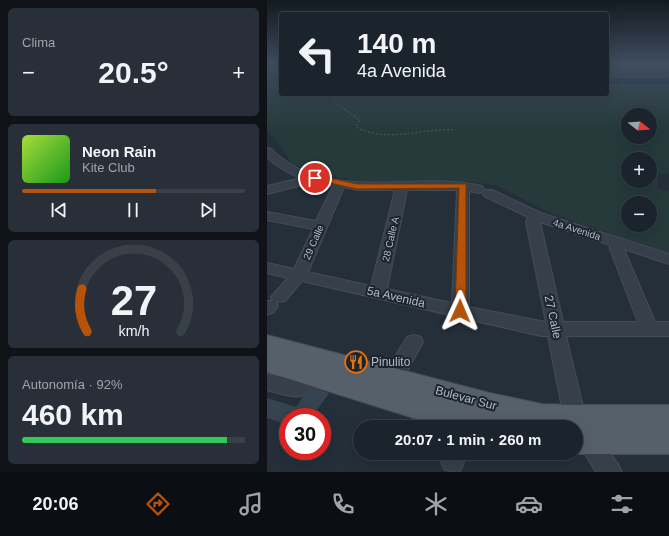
<!DOCTYPE html>
<html lang="es">
<head>
<meta charset="utf-8">
<style>
  body { margin:0; font-family:Helvetica,sans-serif; background:#282f38; color:#f1f3f6; height:100vh; display:flex; flex-direction:column; font-size:15px; white-space:nowrap }
  * { box-sizing:border-box; margin:0 }
  p { font-size:13px; color:#a0a4a9 }
  .icon { flex:none; width:22px; height:22px; fill:none; stroke:currentColor; stroke-width:2; stroke-linecap:round; stroke-linejoin:round }
  .map { position:relative; flex:1; overflow:hidden }
  .panel { display:flex; flex-direction:column; gap:8px; padding:8px; background:#0f1318; width:267px }
  .panel>* { flex:none }
  .guide { position:absolute; left:12px; top:12px; width:330px; height:84px; border-radius:4px; box-shadow:0 4px 16px #0002,0 0 0 1px #394048; background:#1b232c; color:#f1f3f6; overflow:hidden }
  .needle { width:26px; rotate:107deg }
  .fabs { position:absolute; left:354px; top:108px; display:grid; gap:8px }
  .fabs a { display:grid; place-items:center; width:36px; height:36px; border-radius:50%; background:#1b232c; box-shadow:0 4px 16px #0002,0 0 0 1px #394048; font-size:20px }
  .speed { position:absolute; left:12px; top:408px; display:flex; gap:8px; font-size:20px; font-weight:700; text-align:center }
  .speed>* { display:grid; place-content:center; width:52px; height:52px; border-radius:50%; background:#1b232c; box-shadow:0 4px 16px #0002,0 0 0 1px #394048; line-height:1 }
  .speed .limit { border:6px solid #d22; background:#fff; color:#111 }
  .pin { position:absolute; display:grid; place-items:center; width:34px; height:34px; color:#fff; margin:-17px; border:2px solid #fff; border-radius:50%; box-shadow:0 1px 4px #0007 }
  .me { position:absolute; width:44px; margin:-22px; rotate:1deg; stroke-linejoin:round; filter:drop-shadow(0 0 3px #0008) }
  .turn { display:flex; align-items:center; gap:14px; height:84px; padding:0 12px; font-size:18px }
  .turn .icon { width:52px; height:52px; stroke-width:2.5 }
  .turn b { display:block; font-size:28px; line-height:34px }
  .big { font-size:30px; font-weight:600; line-height:1.1 }
  .panel .widget { flex:1; display:flex; flex-direction:column; justify-content:center; gap:6px; min-width:0; padding:0 14px; border-radius:6px; background:#282f38 }
  .panel .dial { align-items:center; gap:0 }
  .dial svg { height:104px; overflow:visible; fill:none; stroke:#394048; stroke-width:7; stroke-linecap:round; text-anchor:middle }
  .dial text { fill:#f1f3f6; stroke:none }
  .song { display:flex; align-items:center; gap:12px }
  .cover { width:48px; height:48px; border-radius:6px; background:linear-gradient(135deg,hsl(80 70% 55%),hsl(120 70% 35%)) }
  .played { height:4px; border-radius:2px; background:linear-gradient(90deg,#b45309 60%,#394048 60%) }
  .keys { display:flex; justify-content:space-around; direction:ltr }
  .heat { display:flex; justify-content:space-between; align-items:center; font-size:22px; direction:ltr }
  .charge { height:6px; border-radius:3px; background:linear-gradient(90deg,#34c759 92%,#394048 0) }
  .trip { position:absolute; left:86px; top:420px; width:230px; height:40px; border-radius:20px; background:#1b232c; box-shadow:0 4px 16px #0002,0 0 0 1px #394048; font-weight:600; line-height:40px; text-align:center }
  .tabs { display:flex; height:64px; justify-content:space-around; align-items:center; background:#0b0e12; color:#a0a4a9 }
  .tabs .icon { width:28px; height:28px }
  .tabs .selected { color:#b45309 }
  .tabs b { font-size:18px; color:#f1f3f6 }
  main { display:flex; flex:1; min-height:0 }
  .map>svg:first-child { display:block }
  .green { fill:#263a3b; fill-rule:evenodd }
  .lines { fill:none; stroke-linecap:round; stroke-linejoin:round }
  .river { fill:#182637; fill-rule:evenodd }
  .building { fill:#364350 }
  .minor-casing { stroke:#444c56; stroke-width:2 }
  .major-casing { stroke:#444c56; stroke-width:2 }
  .path-far1 { stroke:#3e5353; stroke-width:1; stroke-dasharray:1.5 1.5; stroke-linecap:butt }
  .path { stroke:#3e5353; stroke-width:1.5; stroke-dasharray:2 2; stroke-linecap:butt }
  .minor { fill:#37404a; fill-rule:evenodd }
  .major { fill:#55606a; fill-rule:evenodd }
  .route { fill:#b45309; stroke:#753606 }
  .labels { text-anchor:middle; stroke-width:4; stroke-linejoin:round; paint-order:stroke }
  .street-label { font-size:10px; fill:#b3bbc6; stroke:#1d252f }
  .near-street-label { font-size:12px; fill:#b3bbc6; stroke:#1d252f }
  .near-poi-label { font-size:12px; fill:#b3bbc6; stroke:#1d252f; text-anchor:start }
</style>
</head>
<body>
<main>
<section class="panel">
<div class="widget"><p>Clima</p>
<div class="heat"><a>−</a><b class="big">20.5°</b><a>+</a></div>
</div>
<div class="widget">
<div class="song"><i class="cover"></i><div><b>Neon Rain</b><p>Kite Club</p></div></div>
<div class="played"></div>
<div class="keys"><svg class="icon" aria-label="previous" viewBox="0 0 24 24"><path d="M18 5L8 12l10 7zM5 5v14"/></svg><svg class="icon" aria-label="pause" viewBox="0 0 24 24"><path d="M8 5v14M16 5v14"/></svg><svg class="icon" aria-label="next" viewBox="0 0 24 24"><path d="M6 5l10 7-10 7zM19 5v14"/></svg></div>
</div>
<div class="widget dial"><svg viewBox="0 0 100 80">
<path d="M14 69A42 42 0 1 1 86 69"/>
<path d="M14 69A42 42 0 0 1 10 36" stroke="#b45309"/>
<text x="50" y="56" font-size="32" font-weight="700">27</text>
<text x="50" y="72" font-size="11">km/h</text>
</svg></div>
<div class="widget"><p>Autonomía · 92%</p><b class="big">460 km</b><div class="charge"></div></div>
</section>
<div class="map">
<svg width="402" height="472" viewBox="0 0 402 472">
  <rect width="100%" height="100%" fill="#242f3a"/>
  <!-- green -->
  <path class="green" d="M 0,63 L 14,63 L 14,94 L 340,94 L 340,63 L 402,63 L 402,173 L 391,175 L 391,189 L 402,191 L 402,253 L 375,245 L 281,212 L 229,185 L 204,182 L 96,182 L 58,175 L 25,164 L 9,139 L 0,131 ZM 361,115 L 383,115 L 383,137 L 361,137 ZM 361,159 L 383,159 L 383,181 L 361,181 ZM 361,203 L 383,203 L 383,225 L 361,225 Z"/>
  <g class="lines">
    <!-- river -->
    <g class="river">
      <polygon points="0,63 14,63 14,67 0,69"/>
      <rect x="340" y="78" width="62" height="6"/>
    </g>
  </g>
  <!-- building -->
  <polygon class="building" points="47,388 62,393 45,417 21,417 21,425 0,418 0,398 29,407 36,397"/>
  <g class="lines">
    <!-- minor casing -->
    <g class="minor-casing">
      <g id="minor">
        <path d="M 0,148 L 4,149 C 59,205 148,170 215,186 L 217,189 L 215,192 L 211,193 L 202,191 L 202,307 L 279,322 L 259,222 L 261,217 L 217,196 L 215,193 L 217,190 L 225,190 L 274,213 L 402,254 L 402,264 L 357,249 L 388,322 L 402,322 L 402,336 L 299,336 L 318,415 L 351,464 L 355,472 L 329,472 L 309,439 L 309,427 L 302,427 L 297,418 L 281,336 L 274,336 L 35,281 L 18,301 L 9,302 L 11,306 C 8,311 6,313 0,315 L 0,301 L 6,301 L 4,297 L 21,278 L 0,273 L 0,263 L 27,269 L 46,229 L 0,220 L 0,212 L 49,221 L 66,186 L 48,182 L 0,194 L 0,186 L 34,178 C 21,173 10,167 0,157 ZM 77,187 L 90,190 L 128,190 L 104,286 L 41,272 ZM 140,190 L 190,190 L 185,303 L 120,289 ZM 273,222 L 343,245 L 343,249 L 371,322 L 296,322 Z"/>
        <polygon points="147,335 154,337 156,342 133,384 126,386 119,384 116,378 119,372 140,337"/>
        <path d="M 43,367 L 50,369 L 53,375 C 38,405 28,397 0,390 L 0,374 L 27,379 L 36,369 Z"/>
        <polygon points="178,453 200,453 194,470 190,472 178,470 174,462"/>
      </g>
    </g>
    <!-- major casing -->
    <g class="major-casing">
      <polygon id="major" points="0,335 223,393 275,404 308,405 402,405 402,454 309,454 307,453 309,453 309,427 269,427 232,419 236,427 175,427 0,372"/>
    </g>
    <!-- path-far1 -->
    <g class="path-far1">
      <polyline points="10,63 14,64"/>
      <polyline points="63,94 70,104 79,110"/>
    </g>
    <!-- path -->
    <path class="path" d="M 77,109 L 93,120 L 89,126 L 91,128 C 122,143 154,128 186,130"/>
    <!-- minor -->
    <use href="#minor" class="minor"/>
    <!-- major -->
    <use href="#major" class="major"/>
  </g>
  <!-- sky -->
  <linearGradient id="sky" x2="0" y2="1"><stop stop-color="#141a20"/><stop offset="0.49" stop-color="#3f4d60"/><stop offset="1" stop-color="#3f4d60" stop-opacity="0"/></linearGradient>
  <rect width="402" height="129" fill="url(#sky)"/>
  <!-- route -->
  <polygon class="route" points="48,175 90,184 199,184 199,311 197,314 189,314 188,311 192,188 90,189 45,179 44,178"/>
  <!-- icons -->
  <defs>
    <g id="restaurant-ring" transform="scale(1.15)"><circle r="9.5" fill="#1d252f" stroke="#e8710a" stroke-width="1.5"/><path d="M-5-6h1v4h1v-4h1v4h1v-4h1v5L-1.5 .5V6h-2V.5L-5-1ZM5-6V6H3V1.5H1.5Q1.5-4 5-6Z" fill="#e8710a"/></g>
  </defs>
  <g fill-rule="evenodd">
    <use href="#restaurant-ring" x="89" y="362"/>
  </g>
  <g class="labels">
    <!-- street labels -->
    <g class="street-label">
      <text transform="translate(310 229) rotate(18)" y="4">4a Avenida</text>
      <text transform="translate(123 239) rotate(-77)" y="4">28 Calle A</text>
      <text transform="translate(46 242) rotate(-66)" y="4">29 Calle</text>
    </g>
    <!-- near-street labels -->
    <g class="near-street-label">
      <text transform="translate(129 297) rotate(13)" y="4">5a Avenida</text>
      <text transform="translate(286 317) rotate(78)" y="4">27 Calle</text>
      <text transform="translate(199 398) rotate(15)" y="4">Bulevar Sur</text>
    </g>
    <!-- near-poi labels -->
    <g class="near-poi-label">
      <text x="104" y="366">Pinulito</text>
    </g>
  </g>
</svg>
<div class="fabs">
<a><svg class="needle" viewBox="-14 -14 28 28"><path d="M0-13l5 13h-10z" fill="#e53935"/><path d="M0 13l5-13h-10z" fill="#a0a4a9"/></svg></a>
<a>+</a>
<a>−</a>
</div>
<div class="speed"><div class="limit">30</div></div>
<div class="pin" style="left:48px;top:178px;background:#d93025"><svg class="icon" aria-label="arrive" viewBox="0 0 24 24"><path d="M6 21V4h12l-3 4 3 4H6"/></svg></div>
<svg class="me" style="left:193px;top:311px" viewBox="-20 -20 40 40"><path d="M0-17L14 15 0 8-14 15z" fill="#b45309" stroke="#fff" stroke-width="4"/></svg>
<div class="trip">20:07 · 1 min · 260 m</div>
<div class="guide">
<div class="turn"><svg class="icon" aria-label="left" viewBox="0 0 24 24"><path d="M17 20v-9H6M10 6l-5 5 5 5"/></svg><div><b>140 m</b>4a Avenida</div></div>
</div>
</div>
</main>
<nav class="tabs">
<b>20:06</b>
<svg class="icon selected" aria-label="directions" viewBox="0 0 24 24"><path d="M12 3l9 9-9 9-9-9zM9 14v-3h6M13 9l2 2-2 2"/></svg>
<svg class="icon" aria-label="music" viewBox="0 0 24 24"><path d="M9 18V5l10-2v13"/><circle cx="6" cy="18" r="3"/><circle cx="16" cy="16" r="3"/></svg>
<svg class="icon" aria-label="phone" viewBox="0 0 24 24"><path d="M5 4h4l2 5-3 2q2 4 5 5l2-3 5 2v4C11 20 4 13 5 4z"/></svg>
<svg class="icon" aria-label="climate" viewBox="0 0 24 24"><path d="M12 3v18M4 7l16 10M4 17L20 7"/></svg>
<svg class="icon" aria-label="car" viewBox="0 0 24 24"><path d="M5 17H2v-5l4-1 3-4h7l3 4 3 1v5h-3M9 17h6M6 11h13"/><circle cx="7" cy="17" r="2"/><circle cx="17" cy="17" r="2"/></svg>
<svg class="icon" aria-label="filters" viewBox="0 0 24 24"><path d="M4 7h16M4 17h16"/><circle cx="9" cy="7" r="2"/><circle cx="15" cy="17" r="2"/></svg>
</nav>
</body>
</html>
